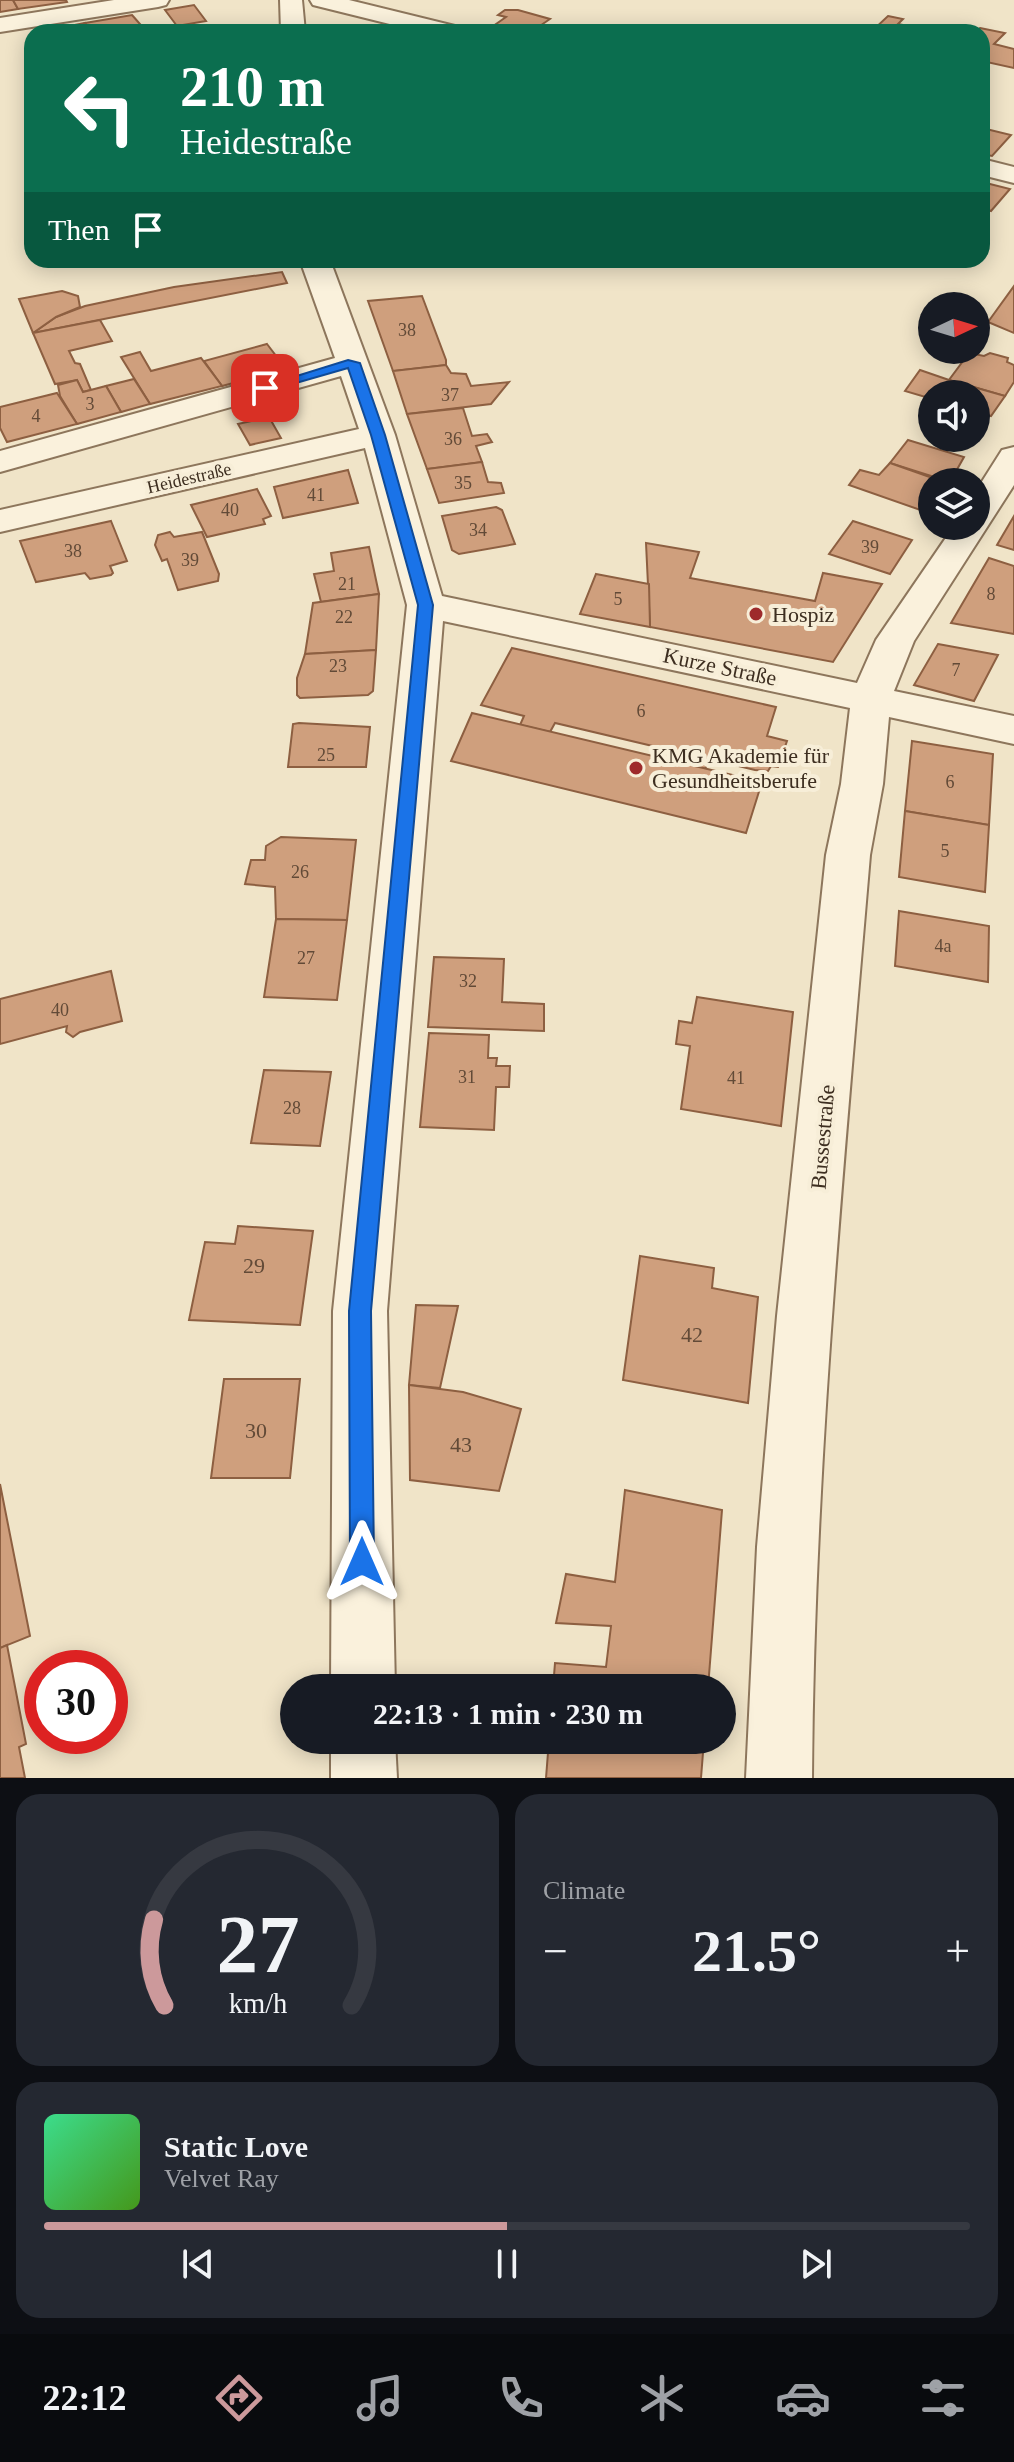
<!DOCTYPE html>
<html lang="en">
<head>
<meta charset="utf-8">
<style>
  body { margin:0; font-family:"Times New Roman",serif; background:#242831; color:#f1f3f6; height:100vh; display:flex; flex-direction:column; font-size:30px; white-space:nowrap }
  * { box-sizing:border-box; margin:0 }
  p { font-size:26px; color:#9ea1a6 }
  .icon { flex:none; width:44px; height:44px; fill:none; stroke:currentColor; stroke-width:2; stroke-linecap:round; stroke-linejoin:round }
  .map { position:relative; height:1778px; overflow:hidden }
  .drawer { display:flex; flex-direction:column; gap:16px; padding:16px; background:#0d0f14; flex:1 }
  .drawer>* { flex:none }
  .top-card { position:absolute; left:24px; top:24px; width:966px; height:244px; border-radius:24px; box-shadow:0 4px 20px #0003; background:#0b6e4f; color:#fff; overflow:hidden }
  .needle { width:52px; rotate:86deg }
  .fabs { position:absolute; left:918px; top:292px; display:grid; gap:16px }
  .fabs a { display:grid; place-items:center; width:72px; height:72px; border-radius:50%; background:#171b24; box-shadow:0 4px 20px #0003; font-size:40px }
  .speed { position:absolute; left:24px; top:1650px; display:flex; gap:16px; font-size:40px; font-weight:700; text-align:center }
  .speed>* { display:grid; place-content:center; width:104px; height:104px; border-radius:50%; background:#171b24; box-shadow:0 4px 20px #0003; line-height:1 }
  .speed .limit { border:12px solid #d22; background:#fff; color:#111 }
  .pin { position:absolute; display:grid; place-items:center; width:68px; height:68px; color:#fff; margin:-34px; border-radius:16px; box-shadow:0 4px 12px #0006 }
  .me { position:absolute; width:88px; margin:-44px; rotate:0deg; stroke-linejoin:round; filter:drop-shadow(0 0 6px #0008) }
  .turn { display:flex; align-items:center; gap:28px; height:168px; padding:0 24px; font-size:36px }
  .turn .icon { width:104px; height:104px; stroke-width:2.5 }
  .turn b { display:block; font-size:56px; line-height:68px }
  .then { display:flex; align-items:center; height:76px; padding:0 24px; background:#0003; gap:16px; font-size:30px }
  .big { font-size:60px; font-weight:700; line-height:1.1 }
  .drawer .widget { flex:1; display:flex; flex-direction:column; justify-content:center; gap:12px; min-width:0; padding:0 28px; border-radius:24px; background:#242831 }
  .drawer .dial { align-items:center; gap:0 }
  .dial svg { height:208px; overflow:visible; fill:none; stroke:#363941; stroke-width:7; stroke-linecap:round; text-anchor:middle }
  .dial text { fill:#f1f3f6; stroke:none }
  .song { display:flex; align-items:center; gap:24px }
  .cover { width:96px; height:96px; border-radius:12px; background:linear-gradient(135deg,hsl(150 70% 55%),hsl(100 70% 35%)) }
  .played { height:8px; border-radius:4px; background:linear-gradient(90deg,#cc999b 50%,#363941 50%) }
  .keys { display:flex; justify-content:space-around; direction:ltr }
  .heat { display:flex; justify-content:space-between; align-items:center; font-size:44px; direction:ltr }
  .drawer .tiles { flex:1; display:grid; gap:16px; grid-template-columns:1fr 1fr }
  .widget:last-child { grid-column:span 2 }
  .trip { position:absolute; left:280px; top:1674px; width:456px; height:80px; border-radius:40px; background:#171b24; box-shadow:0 4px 20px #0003; font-weight:700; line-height:80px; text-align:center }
  .menu { display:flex; height:128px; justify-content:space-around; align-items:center; background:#090b0e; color:#9ea1a6 }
  .menu .icon { width:56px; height:56px }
  .menu .active { color:#cc999b }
  .menu b { font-size:36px; color:#f1f3f6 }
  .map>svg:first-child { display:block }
  .building { fill:#cf9f7d; stroke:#8d5f41; stroke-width:2 }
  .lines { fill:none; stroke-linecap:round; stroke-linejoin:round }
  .minor-casing { stroke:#8d765c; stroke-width:4 }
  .minor { fill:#faf1dc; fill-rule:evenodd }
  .route { fill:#1a73e8; stroke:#114b97; stroke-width:2 }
  .poi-dot { fill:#9e2a2b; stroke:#f7eed8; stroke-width:3 }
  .labels { text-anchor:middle; stroke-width:8; stroke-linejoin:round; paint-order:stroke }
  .number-label { font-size:18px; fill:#624a37 }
  .far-street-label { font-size:18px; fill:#3d2e20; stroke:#f7eed8 }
  .poi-label { font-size:22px; fill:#3d2e20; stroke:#f7eed8; text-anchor:start }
  .street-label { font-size:22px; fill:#3d2e20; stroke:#f7eed8 }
  .near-number-label { font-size:22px; fill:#624a37 }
</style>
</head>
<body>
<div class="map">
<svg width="1014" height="1778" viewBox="0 0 1014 1778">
  <rect width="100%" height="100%" fill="#f0e4c8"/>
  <!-- building -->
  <g class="building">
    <polygon points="0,0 13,0 18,9 0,12"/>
    <polygon points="13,0 66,0 67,2 18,9"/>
    <polygon points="194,5 206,21 177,26 165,10"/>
    <polygon points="505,10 518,10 550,19 531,32 489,29 506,17 498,15"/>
    <polygon points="132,15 147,32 91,32 85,23"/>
    <polygon points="888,16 903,19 898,24 937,32 871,32"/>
    <polygon points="85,23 89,32 62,32 60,28"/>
    <polygon points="980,28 1005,33 994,44 1014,49 1014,68 982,61 982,32 977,32"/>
    <polygon points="982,128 1011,135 992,156 982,154"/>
    <polygon points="982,182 1010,189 991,211 982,208"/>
    <polygon points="282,272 287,283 33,333 56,317 85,306 174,287"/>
    <polygon points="1014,286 1014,333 988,322"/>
    <polygon points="62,291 78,296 80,307 56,317 33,333 19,299"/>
    <polygon points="422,296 446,360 446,365 393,371 368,301"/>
    <polygon points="100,320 112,341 69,351 75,363 80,364 91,390 83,392 77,380 55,384 33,333"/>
    <polygon points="267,344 286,369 222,386 204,361"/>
    <polygon points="140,352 151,371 201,358 222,386 150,404 121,357"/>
    <polygon points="969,353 984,356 990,353 1008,358 1007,362 1014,365 1014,382 1005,396 949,380"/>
    <polygon points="446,365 451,373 466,374 471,386 509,382 491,404 407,414 393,371"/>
    <polygon points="920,370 949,380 1005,396 991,416 976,412 976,394 932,394 932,399 905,391"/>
    <polygon points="134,379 150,404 121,412 106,386"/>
    <polygon points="77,380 83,392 106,386 121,412 77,424 60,396 58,385"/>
    <polygon points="57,393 77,424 7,442 0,428 0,407"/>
    <polygon points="463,408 472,436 487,434 492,442 476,446 482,462 427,469 407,414"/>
    <polygon points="269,417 281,438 250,445 238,424"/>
    <polygon points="908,440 964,457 950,482 890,463"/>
    <polygon points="482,462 488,482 501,483 504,493 439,503 427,469"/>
    <polygon points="890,463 944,482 932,482 932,508 929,513 849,485 860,470 879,475"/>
    <polygon points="348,470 358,503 283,518 274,487"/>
    <polygon points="257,489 271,516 263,519 265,524 207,537 191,505"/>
    <polygon points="496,507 502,510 515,544 459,554 452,550 442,516"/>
    <polygon points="1014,516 1014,550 997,545"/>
    <polygon points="111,521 127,561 110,566 113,573 111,575 90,579 85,573 36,582 20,541"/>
    <polygon points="853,521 912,540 890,574 829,554"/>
    <polygon points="170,532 174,537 202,532 219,574 218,581 178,590 167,559 162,561 155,545 158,535"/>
    <polygon points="646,543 699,552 690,578 815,601 823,573 882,584 833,662 650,627"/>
    <polygon points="369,547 379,594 321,602 314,574 334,571 331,553"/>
    <polygon points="989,558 1014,566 1014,634 951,623"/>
    <polygon points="596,574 649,584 650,627 580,614"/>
    <polygon points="379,594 376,650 305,654 313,603"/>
    <polygon points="938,644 998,655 974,701 914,685"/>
    <polygon points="512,648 776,707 767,736 787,741 778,767 771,766 768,771 755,770 709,759 705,769 674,762 678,752 555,723 550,732 520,725 524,716 481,705"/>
    <polygon points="376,650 373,691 368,695 300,698 297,695 297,678 305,654"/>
    <polygon points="472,713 762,782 746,833 451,761"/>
    <polygon points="299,723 370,727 366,767 288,767 293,724"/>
    <polygon points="912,741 993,754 989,825 905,811"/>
    <polygon points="905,811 989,825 985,892 899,877"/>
    <polygon points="281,837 356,840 347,920 276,919 275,887 245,884 251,860 265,860 266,846"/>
    <polygon points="899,911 989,926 988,982 895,966"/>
    <polygon points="276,919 347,920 337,1000 264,997"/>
    <polygon points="434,957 504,959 502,1002 544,1004 544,1031 428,1027"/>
    <polygon points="111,971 122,1021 80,1032 73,1037 66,1032 67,1026 0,1044 0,999"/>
    <polygon points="697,997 793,1012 781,1126 681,1109 690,1046 676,1044 679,1021 692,1023"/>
    <polygon points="429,1033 489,1035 488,1058 497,1058 496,1066 510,1066 509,1087 496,1087 494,1130 420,1127"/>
    <polygon points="264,1070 331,1072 320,1146 251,1143"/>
    <polygon points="238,1226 313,1231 300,1325 189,1320 205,1242 235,1244"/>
    <polygon points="640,1256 714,1268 712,1288 758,1297 748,1403 623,1380"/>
    <polygon points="416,1305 458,1306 440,1388 409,1385"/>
    <polygon points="224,1379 300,1379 290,1478 211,1478"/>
    <polygon points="409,1385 463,1392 521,1409 499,1491 410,1480"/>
    <polygon points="0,1484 30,1636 0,1648"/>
    <polygon points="625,1490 722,1510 708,1688 553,1688 555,1663 606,1667 611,1626 556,1623 566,1574 615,1582"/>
    <polygon points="7,1645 26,1744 19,1747 25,1778 0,1778 0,1648"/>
    <polygon points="549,1740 704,1740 701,1778 546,1778"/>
  </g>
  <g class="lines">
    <!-- minor casing -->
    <g class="minor-casing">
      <g id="minor">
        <polygon points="114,0 169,0 166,5 158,7 0,32 0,18"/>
        <polygon points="280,0 302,0 305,32 281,32"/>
        <polygon points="310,0 349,0 459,27 463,32 422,32 313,5"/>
        <polygon points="982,159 1014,167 1014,183 982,175"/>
        <path d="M 300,260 L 330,260 L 395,435 L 442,596 L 857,683 L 876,640 L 954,526 L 976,526 L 976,491 L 1002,450 L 1014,447 L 1014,485 L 914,641 L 894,691 L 1014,716 L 1014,744 L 889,717 L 883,784 L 870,855 C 844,1163 814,1469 812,1778 L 746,1778 L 757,1547 L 777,1316 L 826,855 L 841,784 L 850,708 L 443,621 L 387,1311 L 395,1688 L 331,1688 L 333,1311 L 407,605 L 365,448 L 0,532 L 0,510 L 359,429 L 341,376 L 0,472 L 0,451 L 335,358 Z"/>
        <polygon points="331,1740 395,1740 397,1778 331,1778"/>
      </g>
    </g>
    <!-- minor -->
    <use href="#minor" class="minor"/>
  </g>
  <!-- route -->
  <polygon class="route" points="348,360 360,363 385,435 433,605 371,1311 374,1562 371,1571 362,1575 353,1571 350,1562 349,1311 418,605 371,435 348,368 265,392 258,388"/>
  <!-- markers -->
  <g class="poi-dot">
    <circle cx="756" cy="614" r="8"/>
    <circle cx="636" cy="768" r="8"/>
  </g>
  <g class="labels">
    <!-- number labels -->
    <g class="number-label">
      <text x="407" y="336">38</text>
      <text x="450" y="401">37</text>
      <text x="90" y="410">3</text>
      <text x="36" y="422">4</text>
      <text x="453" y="445">36</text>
      <text x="463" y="489">35</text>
      <text x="316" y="501">41</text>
      <text x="230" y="516">40</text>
      <text x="478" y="536">34</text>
      <text x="870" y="553">39</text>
      <text x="73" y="557">38</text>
      <text x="190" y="566">39</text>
      <text x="347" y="590">21</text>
      <text x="991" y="600">8</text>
      <text x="618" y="605">5</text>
      <text x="344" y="623">22</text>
      <text x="338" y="672">23</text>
      <text x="956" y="676">7</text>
      <text x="641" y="717">6</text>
      <text x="326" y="761">25</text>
      <text x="950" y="788">6</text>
      <text x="945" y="857">5</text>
      <text x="300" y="878">26</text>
      <text x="943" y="952">4a</text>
      <text x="306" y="964">27</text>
      <text x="468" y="987">32</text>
      <text x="60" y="1016">40</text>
      <text x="467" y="1083">31</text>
      <text x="736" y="1084">41</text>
      <text x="292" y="1114">28</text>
    </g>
    <!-- far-street labels -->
    <g class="far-street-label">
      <text transform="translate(189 478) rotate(-13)" y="6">Heidestraße</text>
    </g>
    <!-- poi labels -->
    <g class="poi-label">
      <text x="772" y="622">Hospiz</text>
      <text x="652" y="763">KMG Akademie für<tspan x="652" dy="25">Gesundheitsberufe</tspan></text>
    </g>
    <!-- street labels -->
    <g class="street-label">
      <text transform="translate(720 666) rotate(12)" y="8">Kurze Straße</text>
      <text transform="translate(822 1137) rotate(-85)" y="8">Bussestraße</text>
    </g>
    <!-- near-number labels -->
    <g class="near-number-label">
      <text x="254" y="1273">29</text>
      <text x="692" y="1342">42</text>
      <text x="256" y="1438">30</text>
      <text x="461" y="1452">43</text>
    </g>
  </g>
</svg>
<div class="fabs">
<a><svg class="needle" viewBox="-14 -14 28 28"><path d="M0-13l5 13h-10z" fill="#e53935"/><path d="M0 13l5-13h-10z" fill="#9ea1a6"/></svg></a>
<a><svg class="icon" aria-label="sound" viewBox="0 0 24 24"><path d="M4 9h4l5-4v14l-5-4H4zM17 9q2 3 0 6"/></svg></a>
<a><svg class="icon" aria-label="layers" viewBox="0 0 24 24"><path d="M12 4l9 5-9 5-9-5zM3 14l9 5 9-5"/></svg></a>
</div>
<div class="speed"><div class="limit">30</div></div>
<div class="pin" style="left:265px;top:388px;background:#d93025"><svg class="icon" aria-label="arrive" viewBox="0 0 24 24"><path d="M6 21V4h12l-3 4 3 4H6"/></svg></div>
<svg class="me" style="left:362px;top:1562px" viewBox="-20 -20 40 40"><path d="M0-17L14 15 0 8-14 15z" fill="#1a73e8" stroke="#fff" stroke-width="4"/></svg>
<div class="trip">22:13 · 1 min · 230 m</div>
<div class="top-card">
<div class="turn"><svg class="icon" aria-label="left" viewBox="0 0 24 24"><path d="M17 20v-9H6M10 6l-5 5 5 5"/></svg><div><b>210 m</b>Heidestraße</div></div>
<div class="then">Then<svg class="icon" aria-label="arrive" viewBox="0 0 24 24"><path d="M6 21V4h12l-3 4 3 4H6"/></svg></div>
</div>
</div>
<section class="drawer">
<div class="tiles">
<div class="widget dial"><svg viewBox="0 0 100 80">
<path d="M14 69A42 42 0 1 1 86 69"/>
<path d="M14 69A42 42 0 0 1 10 36" stroke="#cc999b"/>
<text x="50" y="56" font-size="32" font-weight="700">27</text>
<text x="50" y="72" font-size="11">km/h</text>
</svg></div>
<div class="widget"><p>Climate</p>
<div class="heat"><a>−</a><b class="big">21.5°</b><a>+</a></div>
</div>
<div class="widget">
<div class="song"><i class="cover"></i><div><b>Static Love</b><p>Velvet Ray</p></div></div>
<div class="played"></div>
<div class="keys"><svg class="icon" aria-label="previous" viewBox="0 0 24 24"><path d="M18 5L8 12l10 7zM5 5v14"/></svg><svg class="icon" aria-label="pause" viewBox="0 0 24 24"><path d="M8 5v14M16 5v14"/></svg><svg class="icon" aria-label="next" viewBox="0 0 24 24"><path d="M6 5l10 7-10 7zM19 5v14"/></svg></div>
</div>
</div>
</section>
<nav class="menu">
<b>22:12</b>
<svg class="icon active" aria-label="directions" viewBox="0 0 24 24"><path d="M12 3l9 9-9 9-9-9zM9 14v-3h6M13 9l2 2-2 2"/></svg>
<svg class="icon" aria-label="music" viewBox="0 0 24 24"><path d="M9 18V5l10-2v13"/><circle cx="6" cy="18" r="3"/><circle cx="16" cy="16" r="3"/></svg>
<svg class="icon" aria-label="phone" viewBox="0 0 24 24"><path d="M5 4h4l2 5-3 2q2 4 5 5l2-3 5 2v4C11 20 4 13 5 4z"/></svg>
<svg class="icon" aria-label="climate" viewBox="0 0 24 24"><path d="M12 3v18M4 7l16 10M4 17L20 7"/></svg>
<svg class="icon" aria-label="car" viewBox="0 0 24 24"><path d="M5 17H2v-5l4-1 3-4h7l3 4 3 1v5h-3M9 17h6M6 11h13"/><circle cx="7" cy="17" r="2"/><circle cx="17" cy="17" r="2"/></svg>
<svg class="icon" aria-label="filters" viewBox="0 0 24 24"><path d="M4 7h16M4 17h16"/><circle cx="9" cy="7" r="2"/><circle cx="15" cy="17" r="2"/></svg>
</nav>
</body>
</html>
